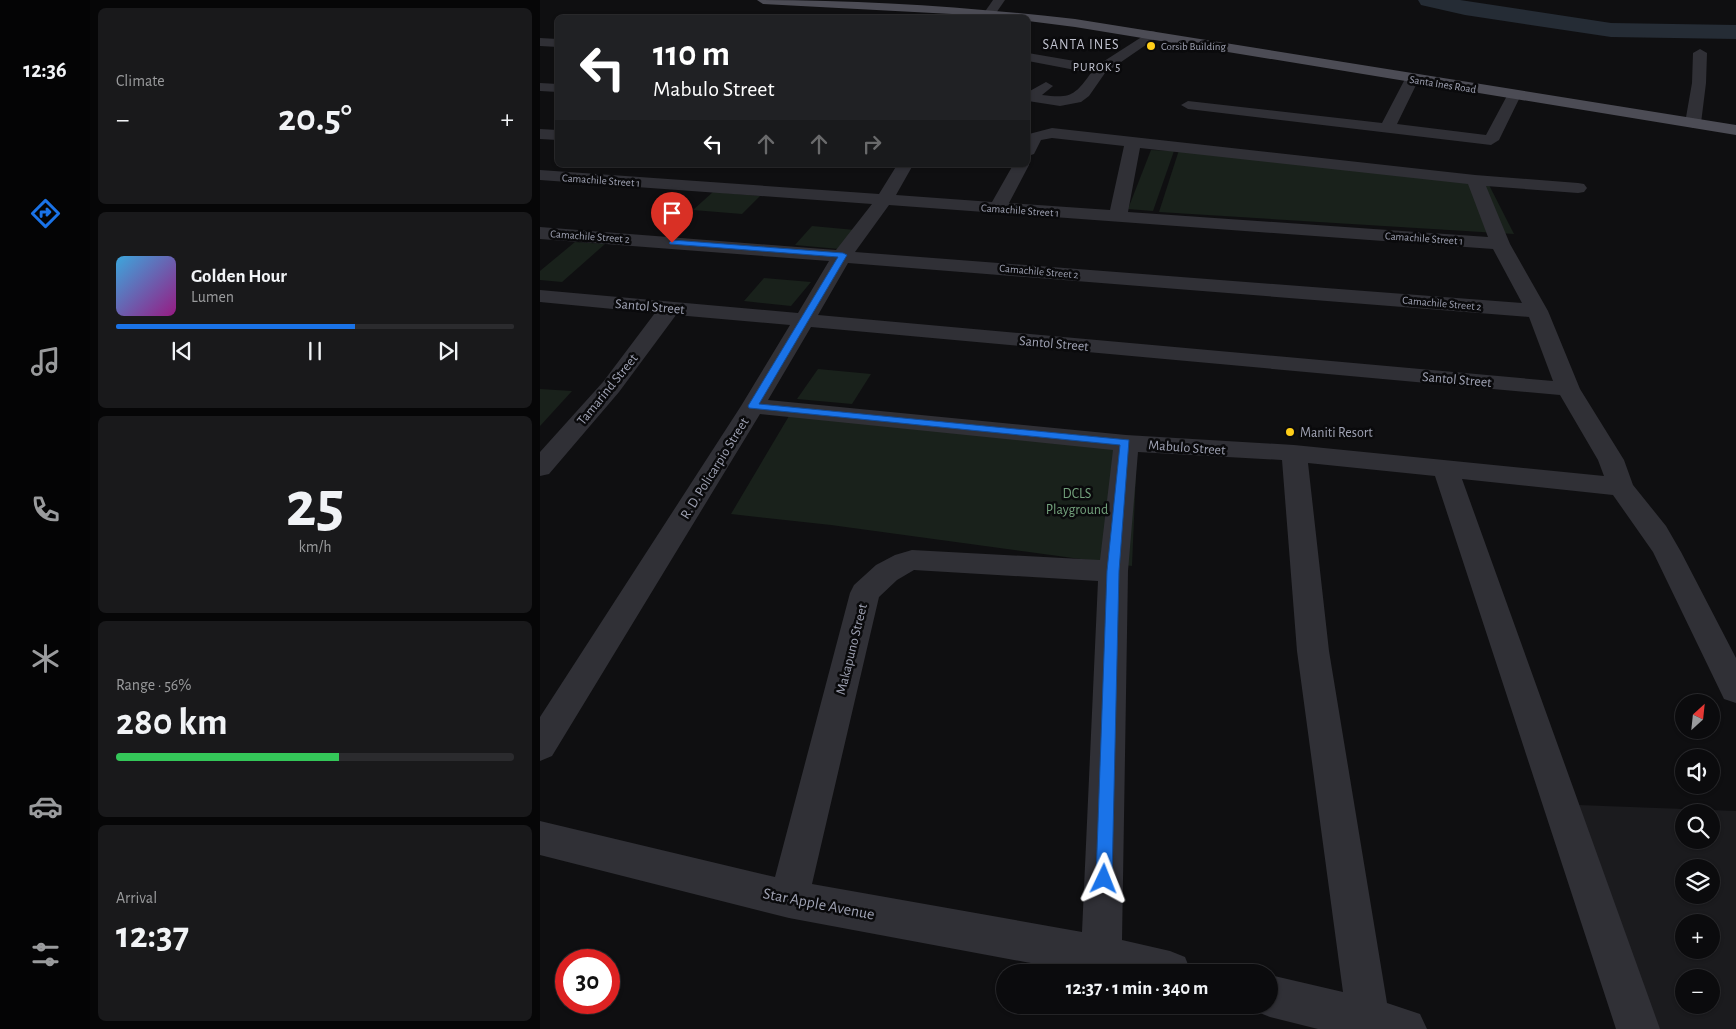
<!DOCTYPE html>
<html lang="en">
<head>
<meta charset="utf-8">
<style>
  body { margin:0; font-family:"Alegreya Sans",sans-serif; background:#19191b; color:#f1f3f6; height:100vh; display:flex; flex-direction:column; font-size:19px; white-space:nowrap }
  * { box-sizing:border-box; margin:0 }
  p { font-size:16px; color:#9a9b9d }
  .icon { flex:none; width:28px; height:28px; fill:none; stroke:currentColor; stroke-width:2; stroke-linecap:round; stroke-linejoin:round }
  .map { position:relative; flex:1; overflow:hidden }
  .side { display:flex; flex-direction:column; gap:8px; padding:8px; background:#060607; width:450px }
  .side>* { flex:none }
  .guide { position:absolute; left:15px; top:15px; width:475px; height:152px; border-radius:8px; box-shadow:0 1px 4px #0004,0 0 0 1px #2b2b2e; background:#202124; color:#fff; overflow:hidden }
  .needle { width:32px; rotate:27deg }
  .fabs { position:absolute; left:1135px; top:694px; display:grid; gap:10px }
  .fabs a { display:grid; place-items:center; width:45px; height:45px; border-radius:50%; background:#0b0b0d; box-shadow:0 1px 4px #0004,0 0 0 1px #2b2b2e; font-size:25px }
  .speed { position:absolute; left:15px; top:949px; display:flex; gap:10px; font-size:25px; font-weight:700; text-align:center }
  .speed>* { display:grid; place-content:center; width:65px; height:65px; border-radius:50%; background:#0b0b0d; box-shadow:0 1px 4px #0004,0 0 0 1px #2b2b2e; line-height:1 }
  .speed .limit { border:8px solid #d22; background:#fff; color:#111 }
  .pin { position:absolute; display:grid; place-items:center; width:42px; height:42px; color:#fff; margin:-51px -21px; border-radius:50% 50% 50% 0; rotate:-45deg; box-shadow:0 0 5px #0007 }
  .pin .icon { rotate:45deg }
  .me { position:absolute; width:55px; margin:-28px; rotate:2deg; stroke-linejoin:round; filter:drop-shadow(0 0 4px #0008) }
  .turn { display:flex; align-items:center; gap:18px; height:105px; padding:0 15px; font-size:22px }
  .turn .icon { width:65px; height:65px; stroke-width:2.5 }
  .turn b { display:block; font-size:35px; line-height:42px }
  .lanes { display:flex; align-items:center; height:48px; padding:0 15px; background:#0003; justify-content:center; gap:25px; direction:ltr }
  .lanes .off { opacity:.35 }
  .big { font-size:38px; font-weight:600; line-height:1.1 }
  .side .widget { flex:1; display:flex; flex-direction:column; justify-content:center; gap:8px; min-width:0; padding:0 18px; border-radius:8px; background:#19191b }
  .side .dial { align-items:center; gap:0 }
  .dial b { font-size:65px; line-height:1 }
  .song { display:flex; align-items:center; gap:15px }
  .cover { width:60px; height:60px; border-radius:8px; background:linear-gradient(135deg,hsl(200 70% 55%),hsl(310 70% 35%)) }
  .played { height:5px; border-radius:2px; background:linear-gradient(90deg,#1a73e8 60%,#2b2b2e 60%) }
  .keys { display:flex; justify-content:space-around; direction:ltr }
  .heat { display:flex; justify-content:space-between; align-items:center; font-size:28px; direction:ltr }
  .charge { height:8px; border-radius:4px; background:linear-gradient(90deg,#34c759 56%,#2b2b2e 0) }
  .trip { position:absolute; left:456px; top:964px; width:282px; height:50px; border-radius:25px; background:#0b0b0d; box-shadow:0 1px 4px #0004,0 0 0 1px #2b2b2e; font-weight:600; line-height:50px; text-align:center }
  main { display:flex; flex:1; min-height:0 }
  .tabs { display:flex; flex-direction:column; width:90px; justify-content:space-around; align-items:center; background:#040405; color:#9a9b9d }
  .tabs .icon { width:35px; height:35px }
  .tabs .current { color:#1a73e8 }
  .tabs b { font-size:22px; color:#f1f3f6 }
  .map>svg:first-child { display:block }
  .built { fill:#1b1b1e; fill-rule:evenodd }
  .green { fill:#19211b }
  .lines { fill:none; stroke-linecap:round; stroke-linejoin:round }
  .river { fill:#252c35; fill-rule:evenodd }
  .minor { fill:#303036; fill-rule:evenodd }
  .major { fill:#4c4c55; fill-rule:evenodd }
  .route { fill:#1a73e8; stroke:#114b97 }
  .poi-dot { fill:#ffce19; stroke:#0a0a0c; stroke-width:2 }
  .labels { text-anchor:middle; stroke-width:5; stroke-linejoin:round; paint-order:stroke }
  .far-poi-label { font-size:11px; fill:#9fa2b3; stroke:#0a0a0c; text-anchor:start }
  .far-street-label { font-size:11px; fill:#9fa2b3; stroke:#0a0a0c }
  .far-neighbourhood-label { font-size:12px; letter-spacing:1px; fill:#c0c2cf; stroke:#0a0a0c }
  .far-quarter-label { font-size:14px; letter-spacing:1px; fill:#c0c2cf; stroke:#0a0a0c }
  .street-label { font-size:14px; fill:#9fa2b3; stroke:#0a0a0c }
  .poi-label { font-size:14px; fill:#9fa2b3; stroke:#0a0a0c; text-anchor:start }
  .park-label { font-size:14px; fill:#73a17c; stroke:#0a0a0c }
  .near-street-label { font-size:16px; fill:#9fa2b3; stroke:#0a0a0c }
</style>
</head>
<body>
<main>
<nav class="tabs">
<b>12:36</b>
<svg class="icon current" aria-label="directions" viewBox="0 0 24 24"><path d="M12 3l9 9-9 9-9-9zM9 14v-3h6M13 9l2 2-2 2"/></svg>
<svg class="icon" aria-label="music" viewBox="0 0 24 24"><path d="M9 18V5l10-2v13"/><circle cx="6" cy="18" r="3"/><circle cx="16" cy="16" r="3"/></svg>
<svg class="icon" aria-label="phone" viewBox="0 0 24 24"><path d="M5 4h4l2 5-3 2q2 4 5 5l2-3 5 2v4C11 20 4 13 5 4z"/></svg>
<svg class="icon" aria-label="climate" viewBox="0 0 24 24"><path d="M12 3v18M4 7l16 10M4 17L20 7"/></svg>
<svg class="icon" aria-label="car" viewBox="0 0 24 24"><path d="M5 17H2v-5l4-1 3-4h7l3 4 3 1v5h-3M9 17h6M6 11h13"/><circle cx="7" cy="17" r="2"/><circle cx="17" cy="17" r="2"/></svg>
<svg class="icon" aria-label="filters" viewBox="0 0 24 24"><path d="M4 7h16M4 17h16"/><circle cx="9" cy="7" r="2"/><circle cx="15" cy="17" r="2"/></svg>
</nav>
<section class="side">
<div class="widget"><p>Climate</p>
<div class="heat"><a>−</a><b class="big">20.5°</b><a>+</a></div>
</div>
<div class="widget">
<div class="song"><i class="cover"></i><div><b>Golden Hour</b><p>Lumen</p></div></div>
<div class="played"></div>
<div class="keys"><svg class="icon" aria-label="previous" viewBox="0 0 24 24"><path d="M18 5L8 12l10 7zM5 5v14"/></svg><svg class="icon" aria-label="pause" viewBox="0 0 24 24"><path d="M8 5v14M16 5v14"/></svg><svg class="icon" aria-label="next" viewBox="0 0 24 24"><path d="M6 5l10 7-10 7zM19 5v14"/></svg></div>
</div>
<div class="widget dial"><b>25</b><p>km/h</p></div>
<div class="widget"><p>Range · 56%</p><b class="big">280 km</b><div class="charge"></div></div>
<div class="widget"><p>Arrival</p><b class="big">12:37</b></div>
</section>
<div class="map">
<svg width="1196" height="1029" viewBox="0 0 1196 1029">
  <rect width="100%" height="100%" fill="#0f0f11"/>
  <!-- built -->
  <path class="built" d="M 1038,805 L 1196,811 L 1196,1029 L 1119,1029 ZM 1144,812 L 1171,812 L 1171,840 L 1144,840 ZM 1144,868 L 1171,868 L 1171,895 L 1144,895 ZM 1144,922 L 1171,922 L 1171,950 L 1144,950 ZM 1144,978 L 1171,978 L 1171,1005 L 1144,1005 Z"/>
  <!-- green -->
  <g class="green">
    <polygon points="611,150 634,151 613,211 588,209"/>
    <polygon points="639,150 948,183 974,234 619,212"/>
    <polygon points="173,192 220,196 202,214 153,210"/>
    <polygon points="272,226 315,230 299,249 255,245"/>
    <polygon points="35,242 65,244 22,282 0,280 0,271"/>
    <polygon points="224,278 271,282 251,306 204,301"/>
    <polygon points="278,369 331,374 312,404 257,399"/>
    <polygon points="0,389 32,391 0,426"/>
    <polygon points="249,416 597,449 592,566 291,525 191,514"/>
  </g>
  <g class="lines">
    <!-- river -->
    <polygon class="river" points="878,0 920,0 1071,23 1196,25 1196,39 1071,37 925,15 881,5"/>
    <!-- minor -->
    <g class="minor">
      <polygon points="453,0 465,0 454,16 446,16 444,13"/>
      <path d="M 611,31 L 616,32 L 617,35 L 616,38 L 565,73 L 549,96 L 541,102 L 520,106 L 488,101 L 488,92 L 506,82 L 513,86 L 502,95 C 531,99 535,95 551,73 L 488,61 L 488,53 L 558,65 Z"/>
      <polygon points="0,38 18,39 18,47 0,46"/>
      <polygon points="1160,49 1167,53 1166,83 1161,123 1153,128 1145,123 1152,83 1153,53"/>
      <polygon points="872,75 879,79 857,124 946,135 969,92 974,91 981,95 959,140 951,145 648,109 641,105 648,101 842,123 865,79"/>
      <polygon points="0,83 18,84 18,92 0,91"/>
      <path d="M 512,128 L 935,175 L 1038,183 L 1044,184 L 1047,188 L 1044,192 L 1038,193 L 946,186 L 970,244 L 1008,311 L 1040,389 L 1084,460 L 1093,485 L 1126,526 L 1141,552 L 1196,658 L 1196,703 L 1184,699 L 1113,552 L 1073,495 L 922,479 L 1120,1029 L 1076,1029 L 895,476 L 768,463 L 789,651 L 847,1003 L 880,1014 L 887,1029 L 778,1029 L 730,1017 L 715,1011 L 713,1005 L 730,1005 L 730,975 L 803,992 L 757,651 L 742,460 L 598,452 L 588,571 L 582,940 L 630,951 L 645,957 L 651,972 L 539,972 L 249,918 L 0,855 L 0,821 L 235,877 L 310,593 L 314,585 L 336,565 L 355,555 L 372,550 L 560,560 L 573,450 L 220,414 L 12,756 L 0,761 L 0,717 L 201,406 L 250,325 L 136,315 L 79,392 L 9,474 L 0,476 L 0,452 L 63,382 L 115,313 L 0,302 L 0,290 L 258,313 L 289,261 L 0,239 L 0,227 L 296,250 L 332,204 L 0,180 L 0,170 L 339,194 L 357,165 L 373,165 L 356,195 L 452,202 L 473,165 L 488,165 L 488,162 L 489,165 L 469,203 L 570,210 L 584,146 L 512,138 L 501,140 L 494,154 L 488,156 L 489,134 ZM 600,148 L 928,184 L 948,237 L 588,212 ZM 349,205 L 953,249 L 982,303 L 315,252 ZM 308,263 L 989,317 L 1013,381 L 278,315 ZM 271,327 L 1020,395 L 1058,460 L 1064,476 L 754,445 L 586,435 L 228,400 ZM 374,570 L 558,581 L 542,932 L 272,884 L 339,597 L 357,580 Z"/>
      <polygon points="0,129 18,130 18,140 0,139"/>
    </g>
    <!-- major -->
    <path class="major" d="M 217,0 C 323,0 429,7 535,19 L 1196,125 L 1196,135 L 535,27 L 488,21 L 488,18 L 223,4 Z"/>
  </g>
  <!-- route -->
  <polygon class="route" points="132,240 303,253 307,255 219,404 589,440 579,571 572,879 569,885 564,887 558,885 556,879 567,571 580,445 209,408 208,406 298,257 130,244 129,243"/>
  <!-- markers -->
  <g class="poi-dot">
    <circle cx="611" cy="46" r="5"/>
    <circle cx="750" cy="432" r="5"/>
  </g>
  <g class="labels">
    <!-- far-poi labels -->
    <g class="far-poi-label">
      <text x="621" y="50">Corsib Building</text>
    </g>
    <!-- far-street labels -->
    <g class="far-street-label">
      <text transform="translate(903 84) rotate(9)" y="4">Santa Ines Road</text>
      <text transform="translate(61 180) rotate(4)" y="4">Camachile Street 1</text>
      <text transform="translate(480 210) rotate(4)" y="4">Camachile Street 1</text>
      <text transform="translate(50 236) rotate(4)" y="4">Camachile Street 2</text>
      <text transform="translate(884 238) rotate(4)" y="4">Camachile Street 1</text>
      <text transform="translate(499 271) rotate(5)" y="4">Camachile Street 2</text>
      <text transform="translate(902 303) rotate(5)" y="4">Camachile Street 2</text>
    </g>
    <!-- far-neighbourhood labels -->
    <g class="far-neighbourhood-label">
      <text x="557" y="71">PUROK 5</text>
    </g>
    <!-- far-quarter labels -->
    <g class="far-quarter-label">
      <text x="541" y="49">SANTA INES</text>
    </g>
    <!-- street labels -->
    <g class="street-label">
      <text transform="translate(110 306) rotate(5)" y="5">Santol Street</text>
      <text transform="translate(514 343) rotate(5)" y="5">Santol Street</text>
      <text transform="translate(917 379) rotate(5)" y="5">Santol Street</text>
      <text transform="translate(67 389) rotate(-51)" y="5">Tamarind Street</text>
      <text transform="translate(647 447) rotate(4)" y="5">Mabulo Street</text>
      <text transform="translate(174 468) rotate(-58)" y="5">R. D. Policarpio Street</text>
      <text transform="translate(311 649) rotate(-76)" y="5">Makapuno Street</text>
    </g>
    <!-- poi labels -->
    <g class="poi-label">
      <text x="760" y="437">Maniti Resort</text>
    </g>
    <!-- park labels -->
    <g class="park-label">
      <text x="537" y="498">DCLS<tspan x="537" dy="16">Playground</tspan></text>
    </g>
    <!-- near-street labels -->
    <g class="near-street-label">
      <text transform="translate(279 903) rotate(11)" y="6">Star Apple Avenue</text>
    </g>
  </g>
</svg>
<div class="fabs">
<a><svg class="needle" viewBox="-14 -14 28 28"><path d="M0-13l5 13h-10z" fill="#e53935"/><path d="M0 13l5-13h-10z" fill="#9a9b9d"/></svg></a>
<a><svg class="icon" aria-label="sound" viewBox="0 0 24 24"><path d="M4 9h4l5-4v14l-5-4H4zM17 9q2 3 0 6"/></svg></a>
<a><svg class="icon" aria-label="search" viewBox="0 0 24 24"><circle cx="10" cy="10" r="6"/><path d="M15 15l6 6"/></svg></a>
<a><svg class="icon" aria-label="layers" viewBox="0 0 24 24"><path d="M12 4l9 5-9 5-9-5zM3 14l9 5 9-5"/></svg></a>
<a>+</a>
<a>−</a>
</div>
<div class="speed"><div class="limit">30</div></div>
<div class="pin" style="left:132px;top:243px;background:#d93025"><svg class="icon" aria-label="arrive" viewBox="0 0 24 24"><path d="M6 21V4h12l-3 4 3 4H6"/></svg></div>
<svg class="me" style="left:564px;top:879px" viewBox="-20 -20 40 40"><path d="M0-17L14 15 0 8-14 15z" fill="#1a73e8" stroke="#fff" stroke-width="4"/></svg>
<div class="trip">12:37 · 1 min · 340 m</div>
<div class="guide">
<div class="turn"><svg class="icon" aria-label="left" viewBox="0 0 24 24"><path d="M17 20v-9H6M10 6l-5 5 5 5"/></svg><div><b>110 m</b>Mabulo Street</div></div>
<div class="lanes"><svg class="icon" aria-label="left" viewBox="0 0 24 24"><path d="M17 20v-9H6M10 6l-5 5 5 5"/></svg><svg class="icon off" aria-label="ahead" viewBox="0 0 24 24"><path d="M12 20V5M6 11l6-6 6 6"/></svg><svg class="icon off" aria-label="ahead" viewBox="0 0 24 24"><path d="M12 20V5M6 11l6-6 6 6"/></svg><svg class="icon off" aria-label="right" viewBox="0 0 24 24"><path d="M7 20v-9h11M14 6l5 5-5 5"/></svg></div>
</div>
</div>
</main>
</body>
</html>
